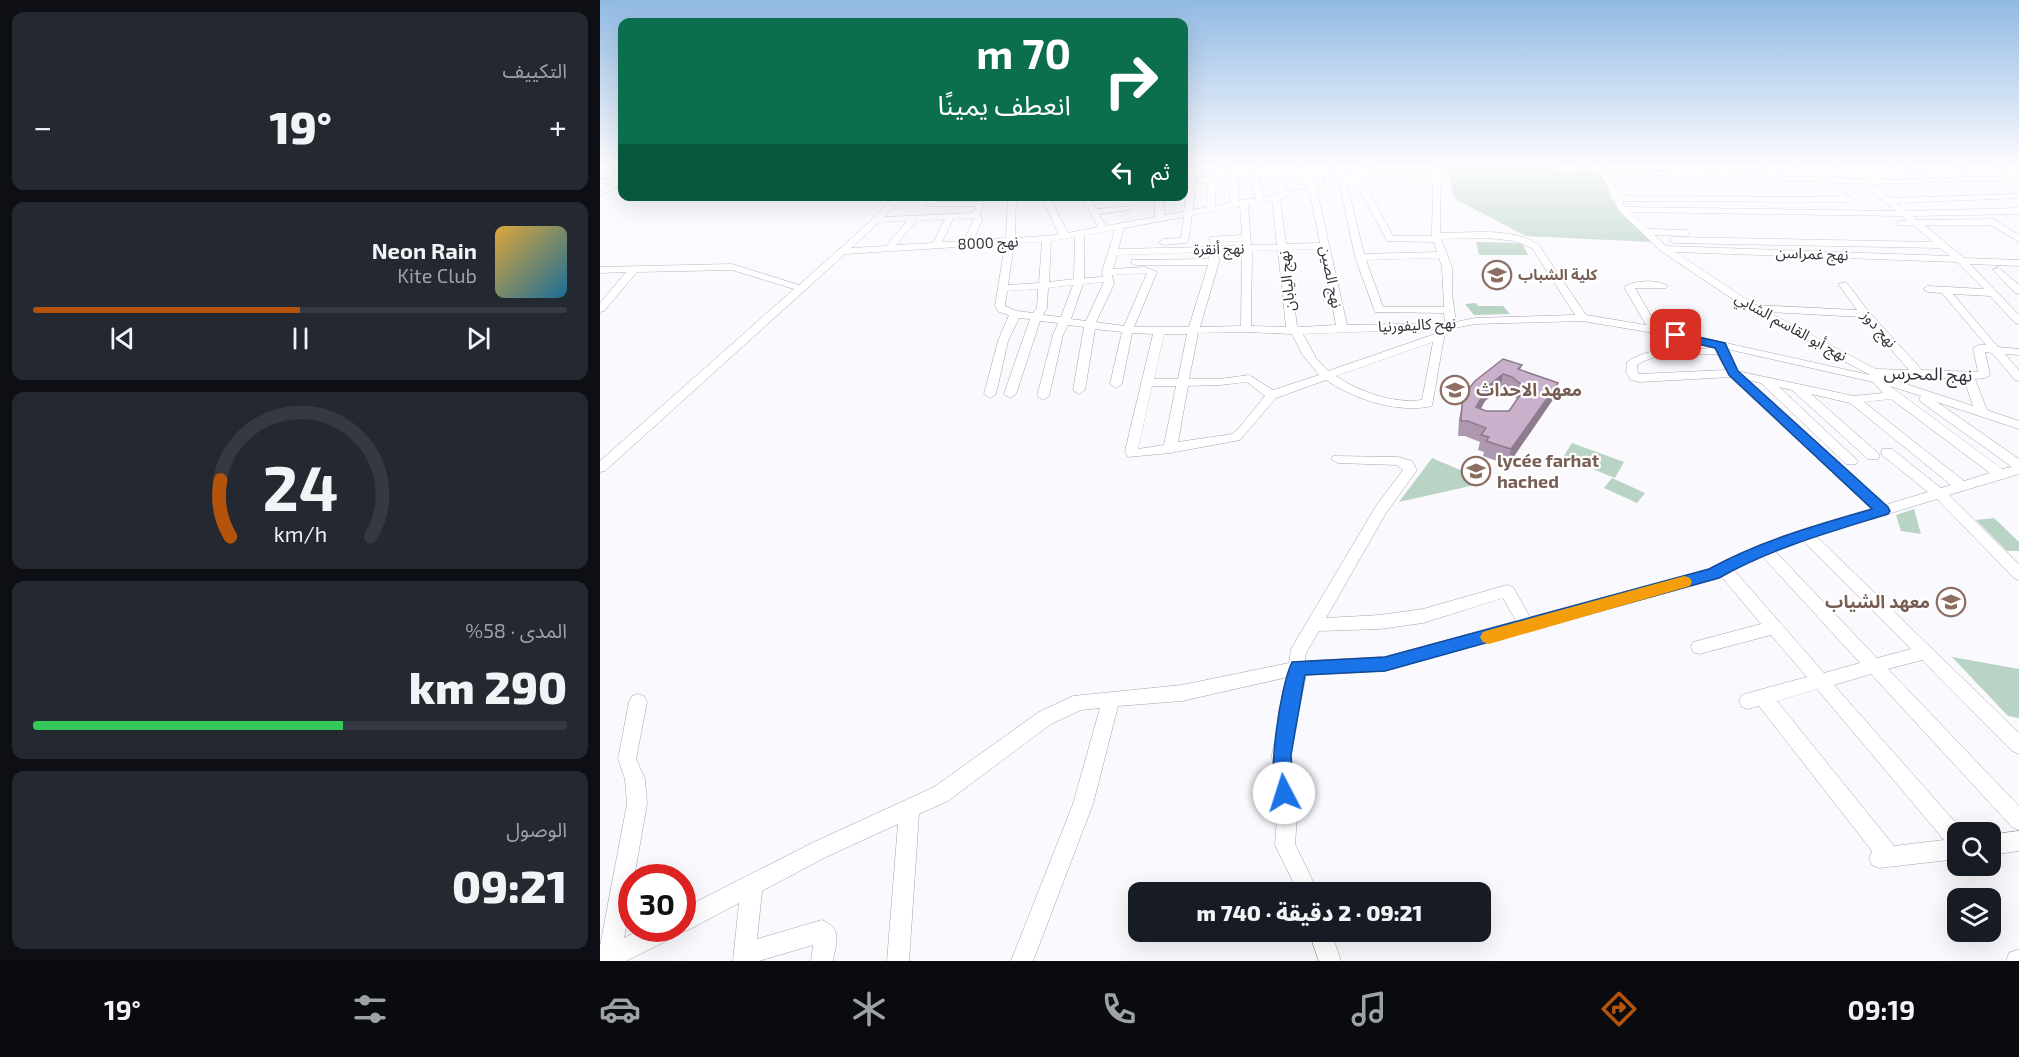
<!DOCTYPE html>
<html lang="ar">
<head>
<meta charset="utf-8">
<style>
  body { margin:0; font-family:"Exo 2","Noto Sans Arabic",sans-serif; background:#242831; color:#f1f3f6; direction:rtl; height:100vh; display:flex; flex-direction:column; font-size:22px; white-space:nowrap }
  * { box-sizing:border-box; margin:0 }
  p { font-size:20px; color:#9ea1a6 }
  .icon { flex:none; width:33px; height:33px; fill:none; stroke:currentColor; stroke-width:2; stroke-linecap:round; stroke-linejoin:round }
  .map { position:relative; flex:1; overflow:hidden; direction:ltr }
  .drawer { display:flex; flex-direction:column; gap:12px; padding:12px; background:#0d0f14; width:600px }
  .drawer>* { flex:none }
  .hud { position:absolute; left:18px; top:18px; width:570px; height:183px; border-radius:12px; box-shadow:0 6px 24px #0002; direction:rtl; background:#0b6e4f; color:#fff; overflow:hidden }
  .fabs { position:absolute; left:1347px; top:822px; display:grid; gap:12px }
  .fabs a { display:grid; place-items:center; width:54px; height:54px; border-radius:12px; background:#171b24; box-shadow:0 6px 24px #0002; font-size:30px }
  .speed { position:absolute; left:18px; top:864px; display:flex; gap:12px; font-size:30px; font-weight:700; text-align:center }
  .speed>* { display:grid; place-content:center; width:78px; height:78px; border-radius:50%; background:#171b24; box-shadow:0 6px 24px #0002; line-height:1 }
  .speed .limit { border:9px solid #d22; background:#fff; color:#111 }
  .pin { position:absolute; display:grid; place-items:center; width:51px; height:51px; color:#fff; margin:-26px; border-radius:12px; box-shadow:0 3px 9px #0006 }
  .me { position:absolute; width:66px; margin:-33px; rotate:355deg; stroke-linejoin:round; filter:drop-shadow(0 0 4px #0008) }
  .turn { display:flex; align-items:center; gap:21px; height:126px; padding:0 18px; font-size:27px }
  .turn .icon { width:78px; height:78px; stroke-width:2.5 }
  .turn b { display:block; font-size:42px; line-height:51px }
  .then { display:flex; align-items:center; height:57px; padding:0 18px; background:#0003; gap:12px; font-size:22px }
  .big { font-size:45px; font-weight:800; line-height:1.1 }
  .drawer .card { flex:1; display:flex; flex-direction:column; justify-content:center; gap:9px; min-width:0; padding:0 21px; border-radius:12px; background:#242831 }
  .drawer .dial { align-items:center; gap:0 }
  .dial svg { height:156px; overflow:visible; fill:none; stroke:#363941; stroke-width:7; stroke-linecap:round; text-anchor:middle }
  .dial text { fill:#f1f3f6; stroke:none }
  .song { display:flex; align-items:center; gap:18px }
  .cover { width:72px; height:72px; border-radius:9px; background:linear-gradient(135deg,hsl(40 70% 55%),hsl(200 70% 35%)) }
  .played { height:6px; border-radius:3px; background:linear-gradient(90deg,#b45309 50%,#363941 50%) }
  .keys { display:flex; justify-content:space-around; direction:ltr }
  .heat { display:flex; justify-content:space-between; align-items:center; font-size:33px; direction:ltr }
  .charge { height:9px; border-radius:4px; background:linear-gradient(90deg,#34c759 58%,#363941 0) }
  .trip { position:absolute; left:528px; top:882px; width:363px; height:60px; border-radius:12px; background:#171b24; box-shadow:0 6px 24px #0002; font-weight:800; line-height:60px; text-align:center; direction:rtl }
  .tabs { display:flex; height:96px; justify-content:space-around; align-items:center; background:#090b0e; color:#9ea1a6 }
  .tabs .icon { width:42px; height:42px }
  .tabs .on { color:#b45309 }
  .tabs b { font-size:27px; color:#f1f3f6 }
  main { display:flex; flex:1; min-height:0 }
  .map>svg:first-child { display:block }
  .green { fill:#b9d3c4 }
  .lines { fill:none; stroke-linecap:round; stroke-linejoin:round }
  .minor-casing { stroke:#a6a2b5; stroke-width:1 }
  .minor { fill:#fff; fill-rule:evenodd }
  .wall { fill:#ae98af; fill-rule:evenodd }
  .shaded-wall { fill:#8d7c8e }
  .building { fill:#cab1cb; stroke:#8d7c8e; stroke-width:1.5; fill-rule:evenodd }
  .route { fill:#1a73e8; stroke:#114b97; stroke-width:1.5 }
  .slow { fill:#f59e0b }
  .labels { text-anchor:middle; stroke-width:4.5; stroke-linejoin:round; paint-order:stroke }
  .far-street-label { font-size:15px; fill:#333239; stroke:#fff }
  .far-education-label { font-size:15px; font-weight:bold; fill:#785e54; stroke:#fff; text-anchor:start }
  .street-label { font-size:18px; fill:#333239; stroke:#fff }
  .education-label { font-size:18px; font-weight:bold; fill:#785e54; stroke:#fff; text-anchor:start }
</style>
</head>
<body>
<main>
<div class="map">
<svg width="1419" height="961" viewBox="0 0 1419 961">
  <rect width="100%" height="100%" fill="#faf9fe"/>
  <!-- green -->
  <g class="green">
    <polygon points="846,164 958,164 953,171 993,170 1002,173 1011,199 1051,242 926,236 859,201 853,194"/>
    <polygon points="876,242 922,243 928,255 879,255"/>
    <polygon points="876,303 878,306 903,306 910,314 874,315 865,304"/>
    <polygon points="972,443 1024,462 1015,478 963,457"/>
    <polygon points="832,458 872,475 879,484 799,502"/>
    <polygon points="1012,478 1045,493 1037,503 1004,488"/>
    <polygon points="1314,509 1321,534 1301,531 1296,515"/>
    <polygon points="1394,518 1419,542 1419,551 1407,551 1376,520"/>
    <polygon points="1352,657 1419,669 1419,718 1408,716"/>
  </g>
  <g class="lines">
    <!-- minor casing -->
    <g class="minor-casing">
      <g id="minor">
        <polygon points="5,164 15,164 0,172 0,167"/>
        <path d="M 595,164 L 603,164 L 603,178 L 618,176 L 619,164 L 627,164 L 626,178 L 616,182 L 615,206 L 630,203 L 631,164 L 639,164 L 638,201 L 656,198 L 649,171 L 667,166 L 666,164 L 674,164 L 689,192 L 708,188 L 698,164 L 706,164 L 716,187 L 725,185 L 719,164 L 727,164 L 732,183 C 749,179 760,164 777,164 L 771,169 L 833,176 L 833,164 L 841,164 L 840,233 C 872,233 910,227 938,244 L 986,315 L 1046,325 L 1024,287 C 1034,280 1058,279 1068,286 L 1066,288 L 1035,288 L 1058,328 L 1270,375 L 1149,310 L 1061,251 L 1019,211 L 1000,171 L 974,164 L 1004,164 L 1006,168 L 1011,169 L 1169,175 L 1158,164 L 1167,164 L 1178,176 L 1269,179 L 1251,164 L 1260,164 L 1279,180 L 1317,179 L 1304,171 L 1285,164 C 1309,164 1307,170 1326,177 C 1337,182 1357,177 1370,177 L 1351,164 L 1361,164 L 1380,177 L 1410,176 L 1390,164 L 1400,164 L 1419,174 L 1419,180 L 1273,184 L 1290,198 L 1419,194 L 1419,198 L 1296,203 L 1306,211 L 1419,208 L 1419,214 L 1313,216 L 1317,220 L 1393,219 L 1419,235 L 1419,242 L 1391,225 L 1324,225 L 1364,258 L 1419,260 L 1419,266 L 1370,264 L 1419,315 L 1419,324 L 1415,323 L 1390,296 L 1353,294 L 1398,347 L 1419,349 L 1419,355 L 1405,354 L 1419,371 L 1419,381 L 1415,380 L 1392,353 L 1385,352 L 1390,375 L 1385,378 L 1375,379 L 1387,410 L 1419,421 L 1419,429 L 1337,402 L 1419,459 L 1419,474 L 1349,495 L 1419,564 L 1419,580 L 1414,578 L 1337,499 L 1216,536 L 1419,733 L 1419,754 L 1412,751 L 1322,660 L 1288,669 L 1419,806 L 1419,830 L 1412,827 L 1271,674 L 1234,685 L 1364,832 L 1358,832 L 1358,859 L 1279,868 L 1272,865 L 1269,858 L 1272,851 L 1159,706 L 1148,709 L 1142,707 L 1139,701 L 1142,695 L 1148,693 L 1207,677 L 1171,635 L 1099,654 L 1093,652 L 1091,647 L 1093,642 L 1161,624 L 1121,576 L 785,671 L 706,675 L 690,755 L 697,816 L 695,844 L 718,892 L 698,892 L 675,845 L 677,816 L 672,755 L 688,677 L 582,701 L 518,706 L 493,804 L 433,961 L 411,961 L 473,804 L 500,708 L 481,710 L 451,724 L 348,801 L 319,814 L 309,961 L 287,961 L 298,824 L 226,857 L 162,891 L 157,939 L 222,920 C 243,929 236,942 233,961 L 211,961 L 213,945 L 159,961 L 133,961 L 139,903 L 90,929 L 82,932 L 78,930 L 76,936 L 26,961 L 0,961 L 0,946 L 27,804 L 25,779 L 18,759 L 29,702 L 32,696 L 38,694 L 44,696 L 47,702 L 36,759 L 45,779 L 47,804 L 34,878 L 32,878 L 32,893 L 24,938 L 44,928 L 82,928 L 82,909 L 212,843 L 334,787 L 439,712 L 473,696 L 582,685 L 689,663 L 691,649 L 776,506 L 803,470 L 797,465 L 738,463 L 731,459 L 733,456 L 798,457 L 812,461 L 817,470 L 786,513 L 726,618 L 780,615 L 823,609 L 907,585 L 913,587 L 930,617 L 1109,569 L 1159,545 L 1272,509 L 1130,377 L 1040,382 L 1031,380 L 1026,372 L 1027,362 C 1055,343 1086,353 1116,347 L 1054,333 L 982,321 L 875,324 L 854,328 L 844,337 L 832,406 C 798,414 754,399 726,380 L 676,398 L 640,440 L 570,453 L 528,457 L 525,451 L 553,334 L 532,333 L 522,384 L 516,388 L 510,384 L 522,332 L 495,329 L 485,390 L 479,394 L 473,390 L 484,327 L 468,325 L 463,335 L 449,396 L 443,400 L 437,396 L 453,335 L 458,323 L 440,321 L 416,394 L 410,398 L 404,394 L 430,319 L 419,318 L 408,341 L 396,394 L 390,398 L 384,394 L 398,341 L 409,315 L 399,312 L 395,306 L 405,244 L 245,254 L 5,471 L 0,472 L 0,461 L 194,289 L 132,270 L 37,272 L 4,311 L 0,312 L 0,303 L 26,272 L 0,273 L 0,267 L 132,264 L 199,285 L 274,218 L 294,196 L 303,196 L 284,217 L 373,213 L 376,206 L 327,206 L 326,204 L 331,196 L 340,196 L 336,202 L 384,202 L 380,215 L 383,219 L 373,240 L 406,238 L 408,196 L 416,196 L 415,238 L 456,235 L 459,235 L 441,196 L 449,196 L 468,233 L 498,227 L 481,196 L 519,196 L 492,201 L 497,209 L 530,206 L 530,210 L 499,214 L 506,226 L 555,217 L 554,196 L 563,196 L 564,215 L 584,212 L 587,187 L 584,186 L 584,182 L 595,185 L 593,210 L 607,207 L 608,182 L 596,182 ZM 670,171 L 681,193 L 664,197 L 657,173 ZM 765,172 L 833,181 L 832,236 L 793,236 L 760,176 ZM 1008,173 L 1223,182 L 1240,197 L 1020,196 ZM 754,179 L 787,241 L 834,242 L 837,252 L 764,254 L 747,184 ZM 1233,183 L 1263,184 L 1296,211 L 1025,207 L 1022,201 L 1251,202 L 1251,198 ZM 740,186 L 755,257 L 775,312 L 844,313 L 845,323 L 747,325 L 717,191 ZM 710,193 L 720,243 L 686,244 L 680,199 ZM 672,200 L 677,245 L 651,245 L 648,205 ZM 640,206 L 642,235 L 610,237 L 609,247 L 518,249 L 524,228 L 584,217 L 581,238 L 564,239 L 559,242 L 564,245 L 585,243 L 588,242 L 592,215 ZM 1030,212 L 1302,216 L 1307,220 L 1298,221 L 1298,225 L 1313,225 L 1333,242 L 1073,237 L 1069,240 L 1073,243 L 1340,248 L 1350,256 L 1066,246 L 1054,235 L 1086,236 L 1090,233 L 1086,230 L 1049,229 ZM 374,218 L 364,241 L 342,242 L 353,219 ZM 345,219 L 333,243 L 296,245 L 316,221 ZM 307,221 L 286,246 L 251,248 L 279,222 ZM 515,230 L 502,272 L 503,277 L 484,278 L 484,235 ZM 475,237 L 474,279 L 449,282 L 451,241 ZM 888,238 L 915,241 L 932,248 L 975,315 L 875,318 L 856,322 L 852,294 L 852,267 L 841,239 ZM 642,241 L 642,246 L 618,246 L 618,242 ZM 442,242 L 439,283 L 408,285 L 414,243 ZM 721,249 L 736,325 L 700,327 L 697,326 L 687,250 ZM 678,250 L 686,327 L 651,326 L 652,251 ZM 642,251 L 641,326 L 600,327 L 619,262 L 618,252 ZM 609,252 L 609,259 L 532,260 L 532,264 L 535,265 L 608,265 L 589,327 L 534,327 L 557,272 L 545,267 L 513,269 L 517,255 ZM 1075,252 L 1357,262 L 1384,289 L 1328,286 L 1323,289 L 1328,292 L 1342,293 L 1386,345 L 1379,345 L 1373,348 L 1378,372 L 1322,370 L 1269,312 L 1246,282 L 1238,284 L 1257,310 L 1155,305 ZM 839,258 L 842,267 L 844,307 L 783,307 L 766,260 ZM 547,273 L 524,326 L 496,322 L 514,284 L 512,275 ZM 504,282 L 486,321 L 471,319 L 483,284 ZM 473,285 L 461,317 L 443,315 L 447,308 L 448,288 ZM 438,289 L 437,308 L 433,313 L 417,311 L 405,306 L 407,291 ZM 1168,312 L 1262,317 L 1309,370 L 1276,369 ZM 840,329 L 835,334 L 728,371 L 716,358 L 703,334 ZM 646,332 L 692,334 L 702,354 L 719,375 L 673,390 L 649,375 L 620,379 L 589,379 L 598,333 ZM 564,334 L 587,334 L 578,379 L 554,379 ZM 833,342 L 822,400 C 794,404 760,392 736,376 ZM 1127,349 L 1273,382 L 1283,393 L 1254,396 L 1137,371 ZM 1086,354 L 1117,354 L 1126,370 L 1038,374 L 1037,365 C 1052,355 1069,355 1086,354 ZM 1290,376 L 1364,379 L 1373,406 L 1300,382 ZM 1147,380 L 1161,383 L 1246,464 L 1256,464 L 1258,461 L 1179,387 L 1192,390 L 1268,459 L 1278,459 L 1280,456 L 1278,453 L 1211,394 L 1250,403 L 1351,485 L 1341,488 L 1292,449 L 1282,449 L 1281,452 L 1282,455 L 1328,492 L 1285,505 ZM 647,382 L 665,396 L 638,429 L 632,434 L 578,442 L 588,386 L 620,385 ZM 552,386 L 576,386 L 564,445 L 538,449 ZM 1290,386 L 1321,396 L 1319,399 L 1321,402 L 1412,467 L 1402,469 ZM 1291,399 L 1390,473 L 1364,481 L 1264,402 ZM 1203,541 L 1311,649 L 1277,658 L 1175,551 ZM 1162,556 L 1260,663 L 1224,673 L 1134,570 ZM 903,598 L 916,621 L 785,657 L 705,661 L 705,655 L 719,631 L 780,629 L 823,623 ZM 1217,689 L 1344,840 L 1294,846 L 1177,701 Z"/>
        <polygon points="1196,165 1234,165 1238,167 1234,169 1193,169 1193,165"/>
        <polygon points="0,179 16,179 21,185 0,196 0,191 12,184 0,183"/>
        <polygon points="1398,267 1419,285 1419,294 1415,293 1395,272 1393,270"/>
        <polygon points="1419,831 1419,851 1390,855 1390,835"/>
        <polygon points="709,932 731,932 741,961 719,961"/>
        <polygon points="1417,950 1419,950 1419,961 1406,961 1409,953"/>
      </g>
    </g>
    <!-- minor -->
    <use href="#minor" class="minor"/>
  </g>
  <!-- wall -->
  <path class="wall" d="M 922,365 L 920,370 L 958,383 L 954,398 L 908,465 L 883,456 L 884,452 L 878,450 L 880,442 L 865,436 L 858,436 L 859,419 L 862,404 L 866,392 ZM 900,389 L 908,392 L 917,399 L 909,411 L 886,411 L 881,409 L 885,401 Z"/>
  <!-- shaded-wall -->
  <g class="shaded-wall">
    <polygon points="903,374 900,389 885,401 873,422 876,407 888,386"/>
    <polygon points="958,383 954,398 908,465 911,449"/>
  </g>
  <!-- building -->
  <path class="building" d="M 903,359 L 922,365 L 918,369 L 958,383 L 911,449 L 886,441 L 889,437 L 881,435 L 886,428 L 868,421 L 861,421 L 862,404 L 866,392 L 875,381 ZM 903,374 L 912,377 L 925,388 L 909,411 L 886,411 L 876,407 L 888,386 Z"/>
  <!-- sky -->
  <linearGradient id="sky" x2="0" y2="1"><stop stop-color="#91bae4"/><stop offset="0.55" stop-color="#fdfcff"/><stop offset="1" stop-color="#fdfcff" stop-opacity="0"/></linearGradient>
  <rect width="1419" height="299" fill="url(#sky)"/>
  <!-- route -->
  <path class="route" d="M 1076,332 L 1125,343 L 1138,371 L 1288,507 L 1290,511 L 1288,514 C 1230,532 1172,548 1119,578 L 785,671 L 705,675 L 691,755 L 694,793 L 691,800 L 684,802 L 677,800 C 667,775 680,687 692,662 L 785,657 L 1109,569 C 1160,541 1216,525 1272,509 L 1129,375 L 1115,348 L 1072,338 L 1071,335 Z"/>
  <!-- slow -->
  <polygon class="slow" points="1084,576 1090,578 1092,582 1090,586 889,644 883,642 880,637 883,632 889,630"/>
  <!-- icons -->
  <defs>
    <g id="school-ring" transform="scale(1.5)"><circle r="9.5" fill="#fff" stroke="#8d6e63" stroke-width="1.5"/><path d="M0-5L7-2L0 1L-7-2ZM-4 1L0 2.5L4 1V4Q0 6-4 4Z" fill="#8d6e63"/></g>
    <g id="university-ring" transform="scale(1.5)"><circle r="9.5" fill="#fff" stroke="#8d6e63" stroke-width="1.5"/><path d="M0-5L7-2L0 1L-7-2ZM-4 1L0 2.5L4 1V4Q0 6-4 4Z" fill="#8d6e63"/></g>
  </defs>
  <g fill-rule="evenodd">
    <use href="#school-ring" x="897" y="275"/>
    <use href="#university-ring" x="855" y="390"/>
    <use href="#university-ring" x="876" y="471"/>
    <use href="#school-ring" x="1351" y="602"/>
  </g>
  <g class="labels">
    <!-- far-street labels -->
    <g class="far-street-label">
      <text transform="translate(388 243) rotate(-3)" y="5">نهج 8000</text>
      <text transform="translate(619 249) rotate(-1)" y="5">نهج أنقرة</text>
      <text transform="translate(1212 254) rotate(2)" y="5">نهج غمراسن</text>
      <text transform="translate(731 277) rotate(79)" y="5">نهج الصين</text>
      <text transform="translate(687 281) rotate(-96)" y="5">نهج اليابان</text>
      <text transform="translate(817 325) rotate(-3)" y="5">نهح كاليفورنيا</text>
      <text transform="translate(1191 327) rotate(29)" y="5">نهج أبو القاسم الشابي</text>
      <text transform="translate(1279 329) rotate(49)" y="5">نهج دوز</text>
    </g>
    <!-- far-education labels -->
    <g class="far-education-label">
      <text x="918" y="280">كلية الشباب</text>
    </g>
    <!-- street labels -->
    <g class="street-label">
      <text transform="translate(1328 374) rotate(2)" y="6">نهج المحرس</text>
    </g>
    <!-- education labels -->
    <g class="education-label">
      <text x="876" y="396">معهد الاحداث</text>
      <text x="897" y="467">lycée farhat<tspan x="897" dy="21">hached</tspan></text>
      <text x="1330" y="608" text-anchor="end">معهد الشياب</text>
    </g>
  </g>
</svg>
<div class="fabs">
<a><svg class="icon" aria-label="search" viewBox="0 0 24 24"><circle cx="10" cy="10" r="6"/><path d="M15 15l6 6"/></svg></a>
<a><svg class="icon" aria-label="layers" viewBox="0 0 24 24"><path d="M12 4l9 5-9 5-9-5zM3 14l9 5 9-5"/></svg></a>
</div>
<div class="speed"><div class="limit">30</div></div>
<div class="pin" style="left:1076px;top:335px;background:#d93025"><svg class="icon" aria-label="arrive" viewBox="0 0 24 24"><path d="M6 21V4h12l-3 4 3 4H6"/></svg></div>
<svg class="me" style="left:684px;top:793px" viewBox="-20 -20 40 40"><circle r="19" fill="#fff"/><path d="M0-13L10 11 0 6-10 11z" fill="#1a73e8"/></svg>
<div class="trip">09:21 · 2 دقيقة · 740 m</div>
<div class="hud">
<div class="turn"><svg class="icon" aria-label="right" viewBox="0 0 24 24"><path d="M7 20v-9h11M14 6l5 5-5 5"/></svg><div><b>70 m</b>انعطف يمينًا</div></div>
<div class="then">ثم<svg class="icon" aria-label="left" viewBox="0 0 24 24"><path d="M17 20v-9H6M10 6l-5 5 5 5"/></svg></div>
</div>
</div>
<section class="drawer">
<div class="card"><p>التكييف</p>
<div class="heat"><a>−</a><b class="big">19°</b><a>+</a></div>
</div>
<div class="card">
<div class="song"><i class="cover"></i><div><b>Neon Rain</b><p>Kite Club</p></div></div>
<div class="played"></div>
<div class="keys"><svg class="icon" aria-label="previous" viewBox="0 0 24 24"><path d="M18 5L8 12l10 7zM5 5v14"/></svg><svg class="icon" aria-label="pause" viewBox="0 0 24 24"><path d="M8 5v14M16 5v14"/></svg><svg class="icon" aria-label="next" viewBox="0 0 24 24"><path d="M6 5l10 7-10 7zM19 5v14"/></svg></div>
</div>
<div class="card dial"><svg viewBox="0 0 100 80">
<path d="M14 69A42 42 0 1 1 86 69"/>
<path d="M14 69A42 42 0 0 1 9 40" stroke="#b45309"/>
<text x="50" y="56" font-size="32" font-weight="700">24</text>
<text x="50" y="72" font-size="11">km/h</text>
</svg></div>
<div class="card"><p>المدى · 58%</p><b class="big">290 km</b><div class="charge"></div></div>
<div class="card"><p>الوصول</p><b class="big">09:21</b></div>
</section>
</main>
<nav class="tabs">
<b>09:19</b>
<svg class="icon on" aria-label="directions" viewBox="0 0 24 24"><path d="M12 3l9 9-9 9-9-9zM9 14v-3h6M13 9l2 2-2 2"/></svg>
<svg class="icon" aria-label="music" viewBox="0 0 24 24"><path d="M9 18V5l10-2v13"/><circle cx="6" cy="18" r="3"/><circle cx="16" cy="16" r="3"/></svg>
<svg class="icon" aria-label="phone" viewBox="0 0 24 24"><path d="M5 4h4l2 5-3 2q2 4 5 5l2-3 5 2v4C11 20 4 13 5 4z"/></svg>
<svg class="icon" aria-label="climate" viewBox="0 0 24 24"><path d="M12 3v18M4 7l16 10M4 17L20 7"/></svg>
<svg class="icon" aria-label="car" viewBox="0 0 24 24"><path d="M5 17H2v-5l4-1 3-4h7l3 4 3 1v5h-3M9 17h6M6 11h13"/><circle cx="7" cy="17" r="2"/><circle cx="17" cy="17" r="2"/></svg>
<svg class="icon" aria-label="filters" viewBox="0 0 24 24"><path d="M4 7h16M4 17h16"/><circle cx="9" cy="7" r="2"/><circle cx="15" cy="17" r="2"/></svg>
<b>19°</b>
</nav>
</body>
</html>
